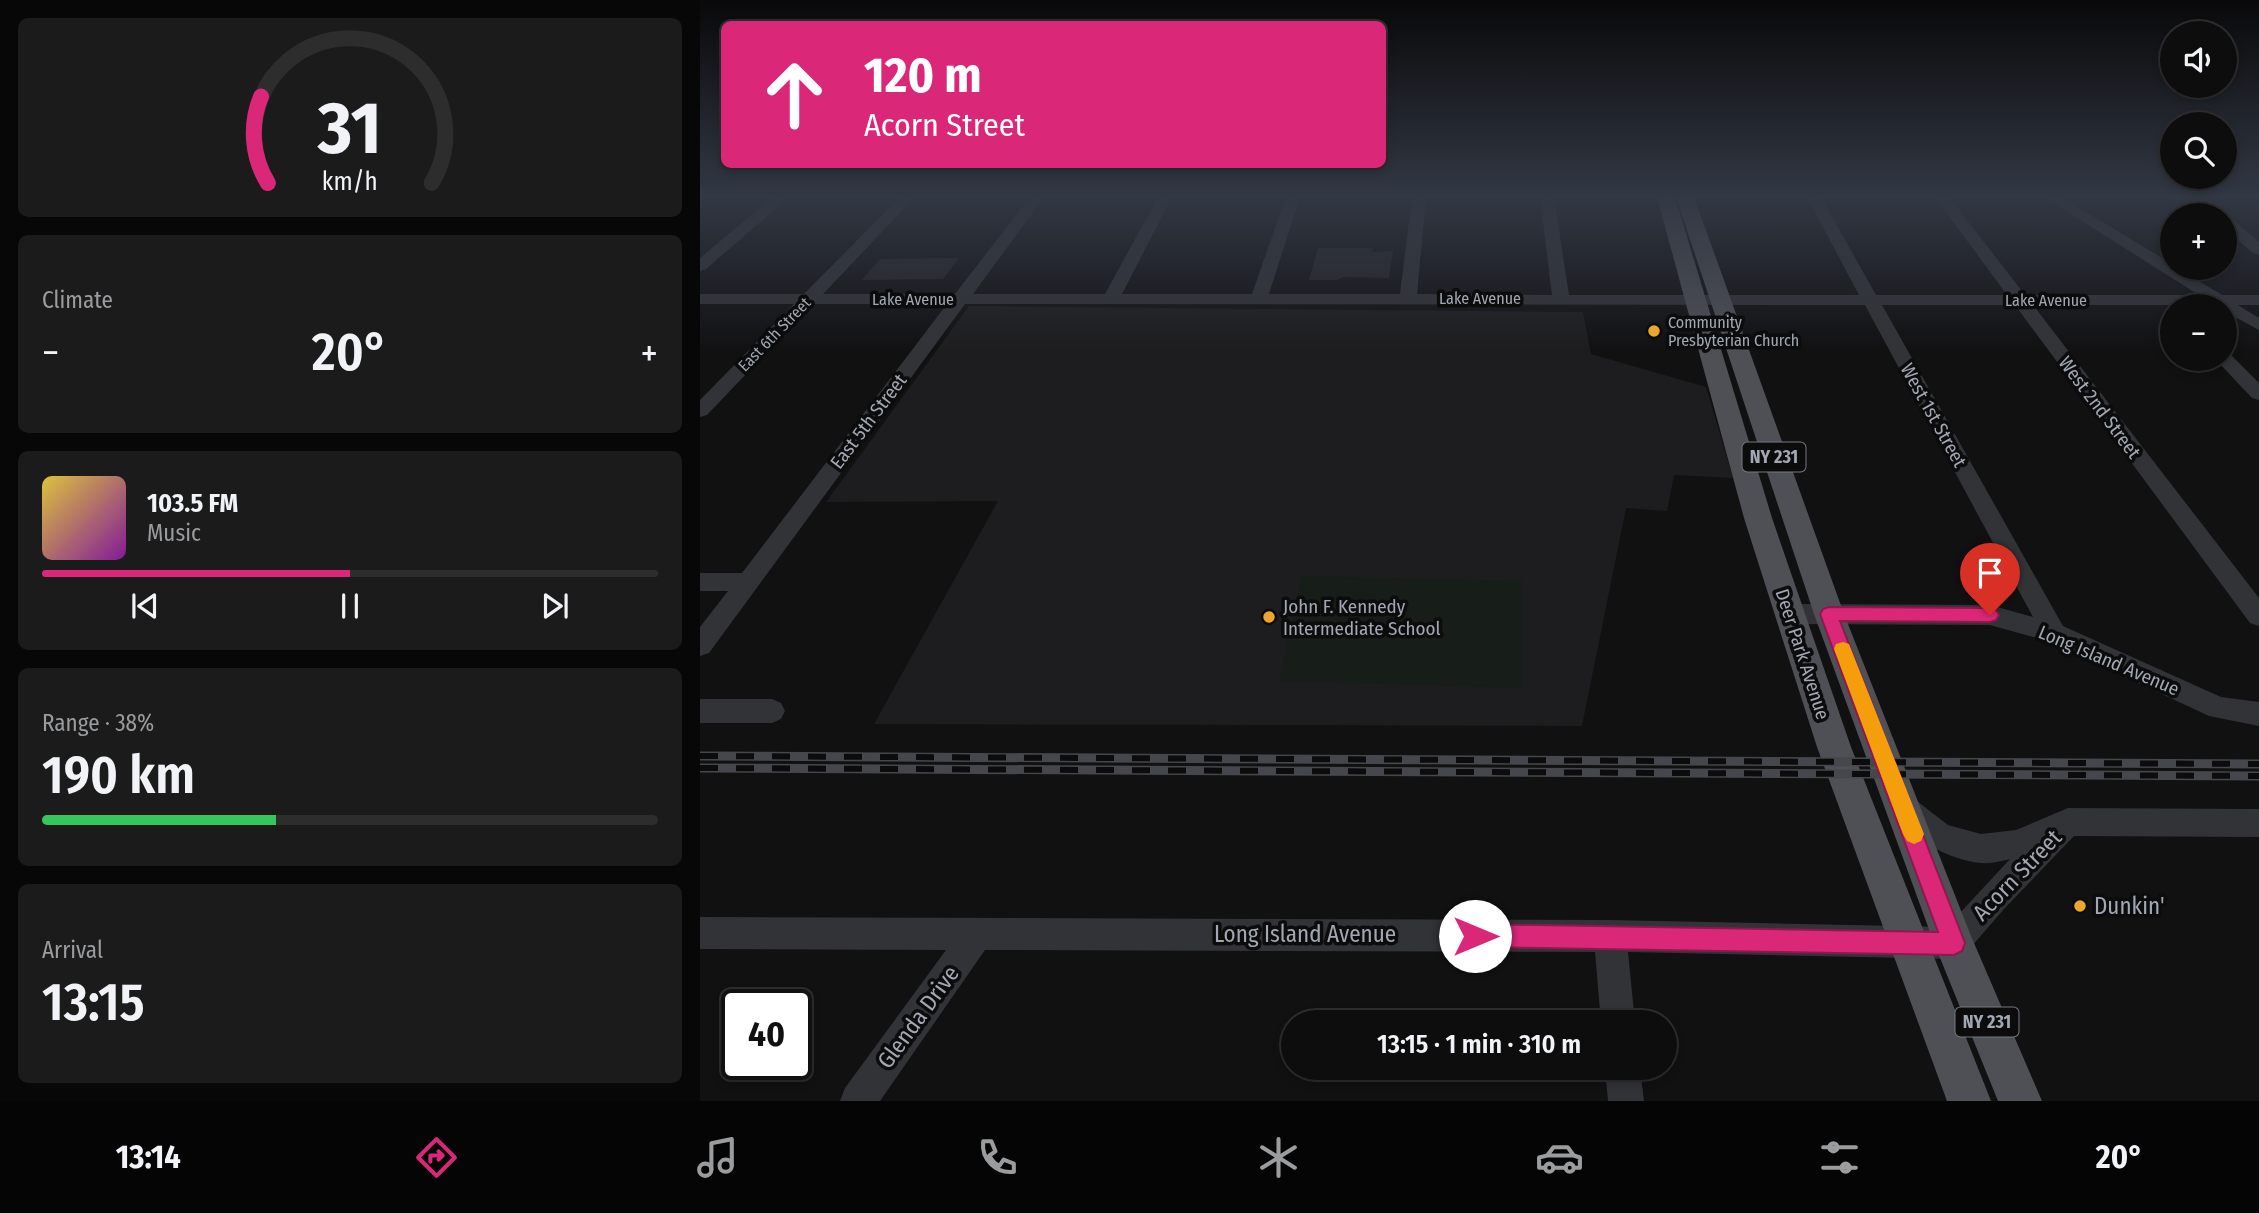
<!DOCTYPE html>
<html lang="en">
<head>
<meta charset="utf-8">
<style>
  body { margin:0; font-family:"Fira Sans Condensed",sans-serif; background:#1b1b1c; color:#f1f3f6; height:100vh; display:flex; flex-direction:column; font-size:26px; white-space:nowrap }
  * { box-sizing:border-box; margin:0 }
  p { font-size:23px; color:#9a9c9e }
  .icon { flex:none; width:38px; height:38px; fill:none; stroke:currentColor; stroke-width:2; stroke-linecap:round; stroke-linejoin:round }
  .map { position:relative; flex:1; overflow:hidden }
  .side { display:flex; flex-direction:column; gap:18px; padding:18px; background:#070708; width:700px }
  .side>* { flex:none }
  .banner { position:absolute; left:21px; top:21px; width:665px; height:147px; border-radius:10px; box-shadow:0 4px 10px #0003,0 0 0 2px #2d2d2e; background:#db2777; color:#fff; overflow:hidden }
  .controls { position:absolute; left:1460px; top:21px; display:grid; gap:14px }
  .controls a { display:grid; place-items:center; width:77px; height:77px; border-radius:50%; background:#0d0d0e; box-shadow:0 4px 10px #0003,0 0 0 2px #2d2d2e; font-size:35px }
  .speed { position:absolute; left:21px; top:989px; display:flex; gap:14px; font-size:35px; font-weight:700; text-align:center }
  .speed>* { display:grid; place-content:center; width:91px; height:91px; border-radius:50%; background:#0d0d0e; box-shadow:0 4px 10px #0003,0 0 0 2px #2d2d2e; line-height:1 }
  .speed .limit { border:4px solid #111; border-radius:10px; background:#fff; color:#111 }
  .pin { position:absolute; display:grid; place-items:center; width:60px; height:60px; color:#fff; margin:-72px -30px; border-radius:50% 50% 50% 0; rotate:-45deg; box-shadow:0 0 7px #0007 }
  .pin .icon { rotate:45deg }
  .me { position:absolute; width:77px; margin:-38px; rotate:90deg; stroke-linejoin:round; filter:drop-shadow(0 0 5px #0008) }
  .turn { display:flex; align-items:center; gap:24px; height:147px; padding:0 28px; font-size:32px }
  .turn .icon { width:91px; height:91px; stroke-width:2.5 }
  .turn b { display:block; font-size:49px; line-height:60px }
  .big { font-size:52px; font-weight:600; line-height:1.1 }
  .side .widget { flex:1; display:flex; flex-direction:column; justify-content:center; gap:10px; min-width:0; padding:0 24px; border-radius:10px; background:#1b1b1c }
  .side .dial { align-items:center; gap:0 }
  .dial svg { height:182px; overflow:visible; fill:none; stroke:#2d2d2e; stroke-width:7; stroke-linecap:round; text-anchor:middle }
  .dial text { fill:#f1f3f6; stroke:none }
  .song { display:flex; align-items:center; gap:21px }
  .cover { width:84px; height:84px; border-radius:10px; background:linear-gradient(135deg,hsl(50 70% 55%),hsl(290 70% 35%)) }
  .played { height:7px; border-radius:4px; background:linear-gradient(90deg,#db2777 50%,#2d2d2e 50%) }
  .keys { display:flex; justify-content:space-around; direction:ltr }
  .heat { display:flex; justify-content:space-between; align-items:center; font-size:38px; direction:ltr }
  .charge { height:10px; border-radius:5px; background:linear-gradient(90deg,#34c759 38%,#2d2d2e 0) }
  .trip { position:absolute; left:581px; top:1010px; width:396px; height:70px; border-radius:35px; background:#0d0d0e; box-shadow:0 4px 10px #0003,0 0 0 2px #2d2d2e; font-weight:600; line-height:70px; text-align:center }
  .tabs { display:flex; height:112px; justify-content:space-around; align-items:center; background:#050506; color:#9a9c9e }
  .tabs .icon { width:49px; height:49px }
  .tabs .current { color:#db2777 }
  .tabs b { font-size:32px; color:#f1f3f6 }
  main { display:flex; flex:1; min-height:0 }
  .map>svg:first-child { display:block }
  .built { fill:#1d1d1f }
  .green { fill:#171d18 }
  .building { fill:#242426 }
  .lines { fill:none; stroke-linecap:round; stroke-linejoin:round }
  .minor { fill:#323337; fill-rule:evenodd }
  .major { fill:#4e5056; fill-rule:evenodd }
  .rail-casing { stroke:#45474c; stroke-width:9 }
  .rail { stroke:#0c0c0d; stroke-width:6; stroke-dasharray:18; stroke-linecap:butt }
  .route { fill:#db2777; stroke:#8e194d; stroke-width:2 }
  .slow { fill:#f59e0b }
  .poi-dot { fill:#eea52d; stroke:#0c0c0d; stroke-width:2.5 }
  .labels { text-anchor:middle; stroke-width:7; stroke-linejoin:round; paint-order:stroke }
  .far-street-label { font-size:16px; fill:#a2a8b3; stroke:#0c0c0d }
  .far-poi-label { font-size:16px; fill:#a2a8b3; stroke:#0c0c0d; text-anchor:start }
  .shield { fill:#0c0c0d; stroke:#757981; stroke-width:2 }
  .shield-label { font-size:18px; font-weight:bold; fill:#a2a8b3 }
  .street-label { font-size:19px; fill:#a2a8b3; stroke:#0c0c0d }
  .poi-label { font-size:19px; fill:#a2a8b3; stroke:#0c0c0d; text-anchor:start }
  .near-street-label { font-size:23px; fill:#a2a8b3; stroke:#0c0c0d }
  .near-poi-label { font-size:23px; fill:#a2a8b3; stroke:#0c0c0d; text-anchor:start }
</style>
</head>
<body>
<main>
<section class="side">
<div class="widget dial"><svg viewBox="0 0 100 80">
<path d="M14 69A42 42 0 1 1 86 69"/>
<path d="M14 69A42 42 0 0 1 11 31" stroke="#db2777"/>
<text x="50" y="56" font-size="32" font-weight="700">31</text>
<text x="50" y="72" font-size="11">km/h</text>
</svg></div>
<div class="widget"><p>Climate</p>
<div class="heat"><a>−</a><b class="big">20°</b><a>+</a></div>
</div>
<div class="widget">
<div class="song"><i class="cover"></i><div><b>103.5 FM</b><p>Music</p></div></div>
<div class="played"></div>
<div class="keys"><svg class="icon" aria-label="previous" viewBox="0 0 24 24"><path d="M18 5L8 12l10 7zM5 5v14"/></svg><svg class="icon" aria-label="pause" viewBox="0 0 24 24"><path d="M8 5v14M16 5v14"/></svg><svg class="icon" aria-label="next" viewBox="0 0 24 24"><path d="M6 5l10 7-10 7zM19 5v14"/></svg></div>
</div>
<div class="widget"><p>Range · 38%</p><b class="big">190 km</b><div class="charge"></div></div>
<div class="widget"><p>Arrival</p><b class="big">13:15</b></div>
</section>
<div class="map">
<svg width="1559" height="1101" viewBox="0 0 1559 1101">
  <rect width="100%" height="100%" fill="#111112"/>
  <!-- built -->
  <polygon class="built" points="269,306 883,312 891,354 1006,387 1033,478 974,475 967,511 926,508 882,726 174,724 298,501 126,502"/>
  <!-- green -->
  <polygon class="green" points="602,576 822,581 822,688 579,681"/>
  <!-- building -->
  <g class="building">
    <polygon points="618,248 673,248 672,252 693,251 689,278 644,277 636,280 609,280"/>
    <polygon points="259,258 243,279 162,280 180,259"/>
  </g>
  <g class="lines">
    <!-- minor -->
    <g class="minor">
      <polygon points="73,197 89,197 6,269 0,271 0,258"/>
      <polygon points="200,197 215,197 123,294 255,294 330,197 344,197 273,294 405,294 458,197 472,197 422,294 552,294 586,197 600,197 569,294 700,294 712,197 726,197 717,294 852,295 840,197 854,197 869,295 1159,295 1107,197 1121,197 1176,295 1307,295 1235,197 1249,197 1325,295 1499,295 1344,197 1361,197 1472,264 1472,268 1477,268 1522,295 1559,295 1559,305 1538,305 1559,318 1559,330 1524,311 1524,306 1515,305 1333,305 1559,598 1559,626 1550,623 1315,305 1182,305 1363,626 1521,697 1559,702 1559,726 1509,716 1348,641 1290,625 1090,624 1081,621 1078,614 1081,607 1090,604 1290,605 1333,617 1165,305 265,304 9,653 0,656 0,627 28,591 0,591 0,573 42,573 247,304 113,304 7,415 0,417 0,400 94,304 0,304 0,294 104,294"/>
      <polygon points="1490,197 1506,197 1559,242 1559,255 1553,253 1524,228 1524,215 1509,215"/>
      <polygon points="1524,353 1530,354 1559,383 1559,400 1552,398 1518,362 1515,359 1524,359"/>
      <polygon points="0,699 72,699 81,703 85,711 81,719 72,723 0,723"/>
      <path d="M 1207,797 L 1217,801 L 1248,825 L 1281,834 L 1316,830 L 1368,808 L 1559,809 L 1559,837 L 1374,836 L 1304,909 L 1265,954 L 1254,959 L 928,952 L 935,1022 L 901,1022 L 895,952 L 285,950 L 180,1101 L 140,1101 L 145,1088 L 246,950 L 0,949 L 0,917 L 910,920 L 1247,927 L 1310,859 C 1301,861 1291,864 1282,863 C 1254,862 1204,837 1193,811 L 1197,801 Z"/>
      <polygon points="905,1068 940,1068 944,1101 908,1101"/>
    </g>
    <!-- major -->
    <g class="major">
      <polygon points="957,197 975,197 1072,518 1151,747 1291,1101 1247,1101 1117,747 1044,518"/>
      <polygon points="976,197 994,197 1144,614 1271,936 1342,1101 1298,1101 1234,943 1114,614"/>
    </g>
    <!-- rail casing -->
    <g class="rail-casing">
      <g id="rail">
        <polyline points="0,756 1559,764"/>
        <polyline points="0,768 1559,776"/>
      </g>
    </g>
    <!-- rail -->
    <use href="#rail" class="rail"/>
  </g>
  <!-- sky -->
  <linearGradient id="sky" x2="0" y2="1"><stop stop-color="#09090a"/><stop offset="0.56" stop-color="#323844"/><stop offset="1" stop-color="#323844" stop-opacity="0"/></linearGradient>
  <rect width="1559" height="351" fill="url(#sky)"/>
  <!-- route -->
  <polygon class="route" points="1129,607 1290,608 1296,610 1299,615 1296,620 1290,622 1140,621 1265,943 1262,951 1254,955 775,947 768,943 764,936 768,928 775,924 1238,932 1120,614 1123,609"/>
  <!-- slow -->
  <polygon class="slow" points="1143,642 1149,644 1151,649 1224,834 1221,841 1214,844 1207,841 1203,834 1134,649 1136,644"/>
  <!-- markers -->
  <g class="poi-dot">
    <circle cx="954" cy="331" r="7"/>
    <circle cx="569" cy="617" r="7"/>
    <circle cx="1380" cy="906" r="7"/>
  </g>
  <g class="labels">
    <!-- far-street labels -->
    <g class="far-street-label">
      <text x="780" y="304">Lake Avenue</text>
      <text x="213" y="305">Lake Avenue</text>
      <text x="1346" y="306">Lake Avenue</text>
      <text transform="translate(74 334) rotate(-46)" y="6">East 6th Street</text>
    </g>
    <!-- far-poi labels -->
    <g class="far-poi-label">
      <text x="968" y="328">Community<tspan x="968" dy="18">Presbyterian Church</tspan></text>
    </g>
    <!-- shield labels -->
    <g class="shield">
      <rect x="1042.5" y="442.5" width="63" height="29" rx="5"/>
      <rect x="1255.5" y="1007.5" width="63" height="29" rx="5"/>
    </g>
    <g class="shield-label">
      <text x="1074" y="463">NY 231</text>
      <text x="1287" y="1028">NY 231</text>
    </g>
    <!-- street labels -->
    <g class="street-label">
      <text transform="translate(1400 407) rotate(53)" y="7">West 2nd Street</text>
      <text transform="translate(1234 415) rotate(61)" y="7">West 1st Street</text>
      <text transform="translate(168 421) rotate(-53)" y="7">East 5th Street</text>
      <text transform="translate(1103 654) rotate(72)" y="7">Deer Park Avenue</text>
      <text transform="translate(1409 660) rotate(23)" y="7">Long Island Avenue</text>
    </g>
    <!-- poi labels -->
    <g class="poi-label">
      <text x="583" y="613">John F. Kennedy<tspan x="583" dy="22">Intermediate School</tspan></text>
    </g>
    <!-- near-street labels -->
    <g class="near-street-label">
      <text transform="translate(1317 875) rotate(-46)" y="8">Acorn Street</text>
      <text x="605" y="942">Long Island Avenue</text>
      <text transform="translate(218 1017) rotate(-54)" y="8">Glenda Drive</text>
    </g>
    <!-- near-poi labels -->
    <g class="near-poi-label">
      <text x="1394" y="914">Dunkin'</text>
    </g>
  </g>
</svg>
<div class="controls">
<a><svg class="icon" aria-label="sound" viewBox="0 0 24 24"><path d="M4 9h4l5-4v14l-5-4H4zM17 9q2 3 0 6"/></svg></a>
<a><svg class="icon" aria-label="search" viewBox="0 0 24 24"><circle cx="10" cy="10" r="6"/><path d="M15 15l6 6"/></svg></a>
<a>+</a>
<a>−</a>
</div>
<div class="speed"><div class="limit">40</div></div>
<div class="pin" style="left:1290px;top:615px;background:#d93025"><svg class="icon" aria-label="arrive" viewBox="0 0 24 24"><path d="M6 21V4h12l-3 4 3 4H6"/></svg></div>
<svg class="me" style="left:775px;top:936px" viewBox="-20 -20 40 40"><circle r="19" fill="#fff"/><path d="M0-13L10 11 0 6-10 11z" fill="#db2777"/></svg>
<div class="trip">13:15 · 1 min · 310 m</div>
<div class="banner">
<div class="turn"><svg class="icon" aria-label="ahead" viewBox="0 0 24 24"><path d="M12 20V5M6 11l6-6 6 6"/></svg><div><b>120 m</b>Acorn Street</div></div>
</div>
</div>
</main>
<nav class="tabs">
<b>13:14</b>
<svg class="icon current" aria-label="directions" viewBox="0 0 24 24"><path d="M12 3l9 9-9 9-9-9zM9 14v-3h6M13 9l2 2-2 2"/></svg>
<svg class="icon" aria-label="music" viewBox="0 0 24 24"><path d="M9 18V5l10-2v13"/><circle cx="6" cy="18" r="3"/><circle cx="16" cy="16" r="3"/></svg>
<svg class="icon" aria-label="phone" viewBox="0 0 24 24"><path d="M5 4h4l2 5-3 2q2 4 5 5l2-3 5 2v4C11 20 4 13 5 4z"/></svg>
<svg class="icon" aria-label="climate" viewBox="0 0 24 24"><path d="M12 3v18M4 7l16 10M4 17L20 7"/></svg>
<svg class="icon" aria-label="car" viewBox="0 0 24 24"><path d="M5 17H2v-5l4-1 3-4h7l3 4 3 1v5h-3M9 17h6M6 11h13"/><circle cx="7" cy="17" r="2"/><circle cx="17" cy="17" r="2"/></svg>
<svg class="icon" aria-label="filters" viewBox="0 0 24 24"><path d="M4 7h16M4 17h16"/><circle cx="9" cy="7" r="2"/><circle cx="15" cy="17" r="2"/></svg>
<b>20°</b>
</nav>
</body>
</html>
